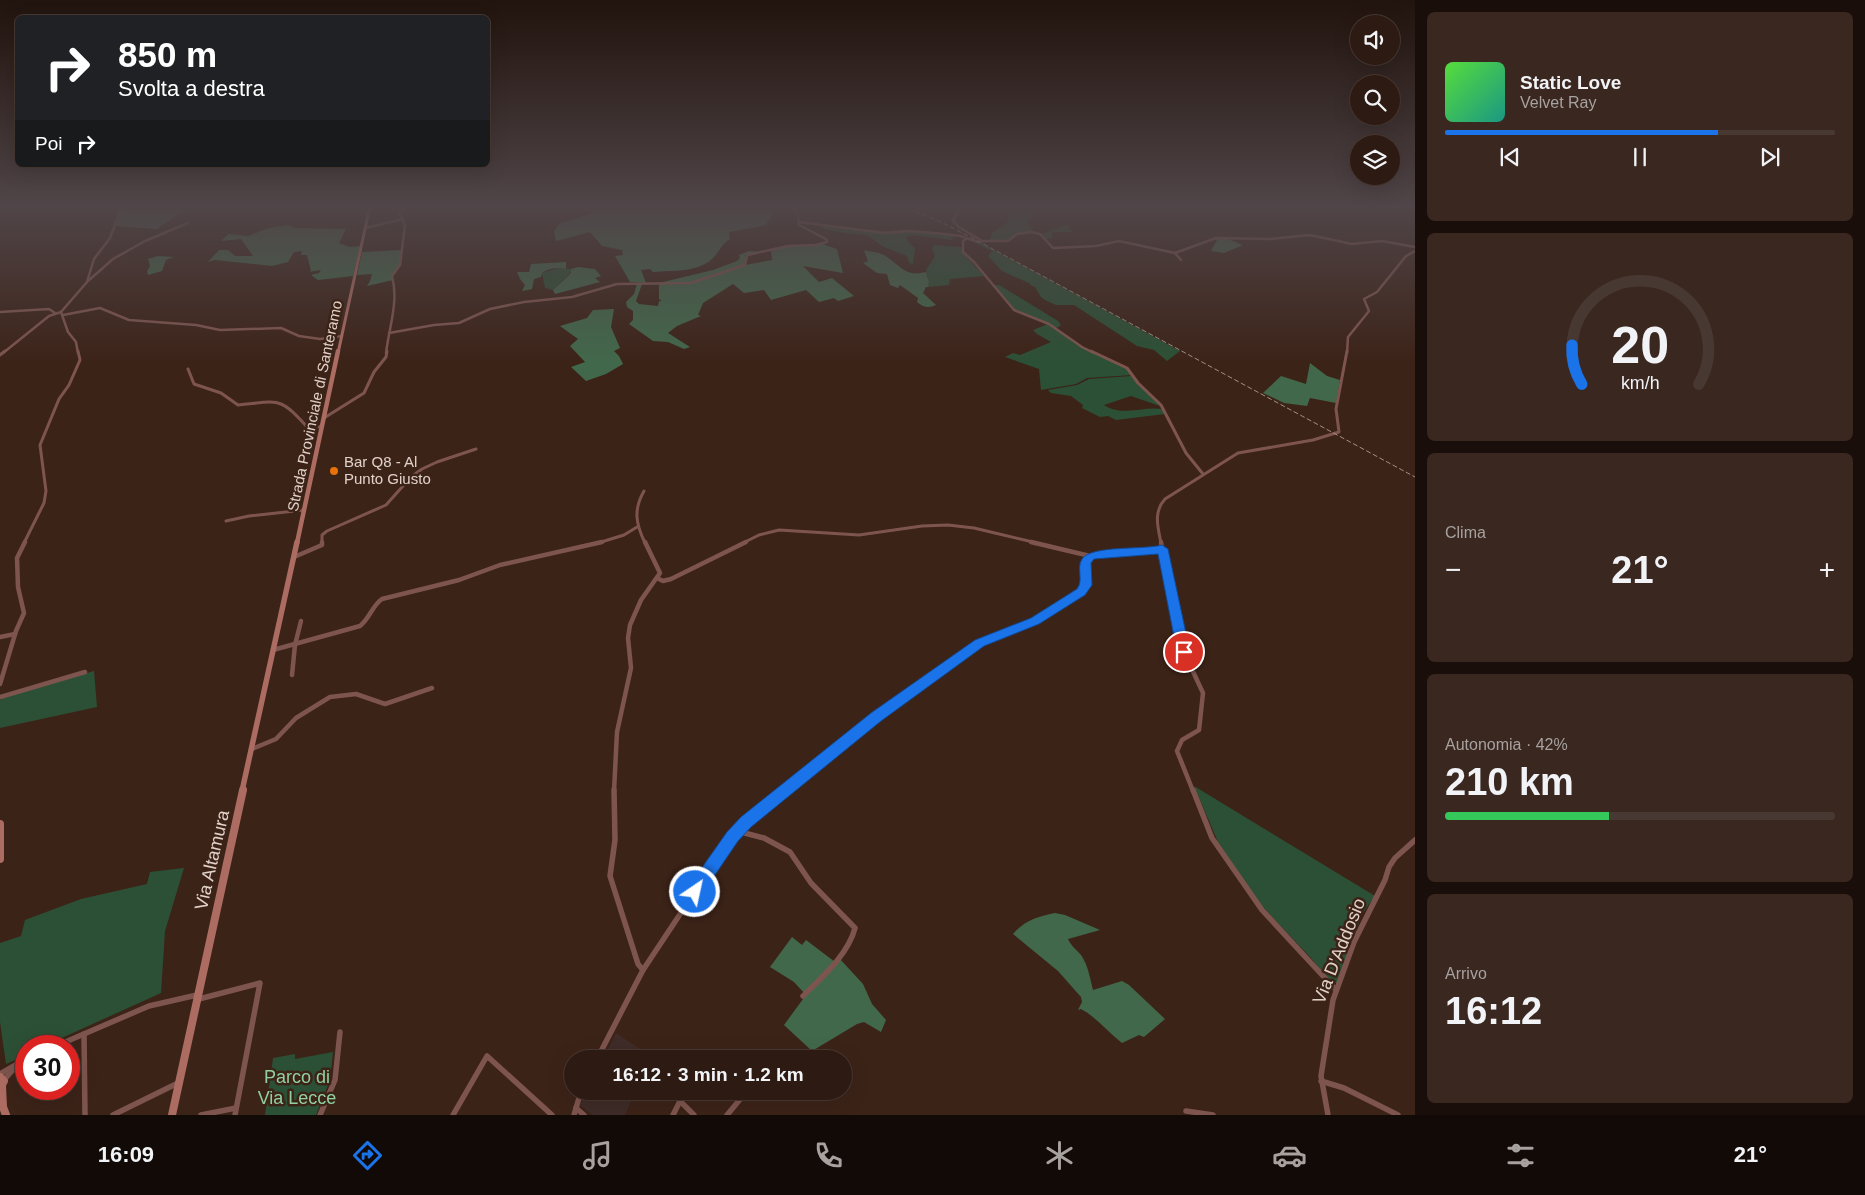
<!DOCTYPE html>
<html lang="it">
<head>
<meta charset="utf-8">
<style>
  body { margin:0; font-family:Helvetica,sans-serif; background:#392720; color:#f1f3f6; height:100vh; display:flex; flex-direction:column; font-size:19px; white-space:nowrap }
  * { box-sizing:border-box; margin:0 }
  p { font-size:16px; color:#a7a19f }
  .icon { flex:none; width:28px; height:28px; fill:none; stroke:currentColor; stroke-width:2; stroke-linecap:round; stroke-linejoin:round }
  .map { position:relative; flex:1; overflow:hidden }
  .panel { display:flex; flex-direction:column; gap:12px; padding:12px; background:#190e0a; width:450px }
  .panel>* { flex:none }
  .guide { position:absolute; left:15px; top:15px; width:475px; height:152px; border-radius:8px; box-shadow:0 5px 20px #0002,0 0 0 1px #483832; background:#202124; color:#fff; overflow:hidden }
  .buttons { position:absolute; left:1350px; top:15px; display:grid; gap:10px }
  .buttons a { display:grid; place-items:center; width:50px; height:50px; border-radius:50%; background:#2d1a12; box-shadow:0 5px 20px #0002,0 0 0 1px #483832; font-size:25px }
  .speed { position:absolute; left:15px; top:1035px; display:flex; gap:10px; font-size:25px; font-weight:700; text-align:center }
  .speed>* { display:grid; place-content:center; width:65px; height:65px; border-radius:50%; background:#2d1a12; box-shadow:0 5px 20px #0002,0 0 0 1px #483832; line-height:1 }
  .speed .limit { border:8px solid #d22; background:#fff; color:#111 }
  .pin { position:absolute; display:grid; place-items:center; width:42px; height:42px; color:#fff; margin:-21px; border:2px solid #fff; border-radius:50%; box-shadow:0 1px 5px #0007 }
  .me { position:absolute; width:55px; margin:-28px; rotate:34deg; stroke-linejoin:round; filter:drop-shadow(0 0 4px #0008) }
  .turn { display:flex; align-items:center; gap:18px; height:105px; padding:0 20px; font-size:22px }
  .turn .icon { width:65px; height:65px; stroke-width:2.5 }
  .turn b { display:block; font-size:35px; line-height:42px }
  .then { display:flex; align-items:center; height:48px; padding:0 20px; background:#0003; gap:10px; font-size:19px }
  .big { font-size:38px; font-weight:700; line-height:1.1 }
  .panel .card { flex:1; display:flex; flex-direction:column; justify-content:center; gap:8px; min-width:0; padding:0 18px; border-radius:8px; background:#392720 }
  .panel .dial { align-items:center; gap:0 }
  .dial svg { height:130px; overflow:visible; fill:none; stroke:#483832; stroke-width:7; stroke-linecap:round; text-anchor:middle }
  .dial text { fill:#f1f3f6; stroke:none }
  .song { display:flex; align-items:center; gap:15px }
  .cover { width:60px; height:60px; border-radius:8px; background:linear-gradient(135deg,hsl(110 70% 55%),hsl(170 70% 35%)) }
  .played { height:5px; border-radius:2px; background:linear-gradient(90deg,#1a73e8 70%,#483832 70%) }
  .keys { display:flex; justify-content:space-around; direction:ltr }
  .heat { display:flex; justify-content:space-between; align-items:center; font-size:28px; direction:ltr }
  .charge { height:8px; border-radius:4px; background:linear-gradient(90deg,#34c759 42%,#483832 0) }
  .trip { position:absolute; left:564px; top:1050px; width:288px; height:50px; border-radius:25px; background:#2d1a12; box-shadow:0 5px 20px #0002,0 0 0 1px #483832; font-weight:700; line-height:50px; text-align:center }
  .dock { display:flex; height:80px; justify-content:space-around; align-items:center; background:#120a07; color:#a7a19f }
  .dock .icon { width:35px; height:35px }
  .dock .on { color:#1a73e8 }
  .dock b { font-size:22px; color:#f1f3f6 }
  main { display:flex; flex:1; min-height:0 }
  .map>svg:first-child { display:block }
  .education { fill:#3f2c28 }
  .green { fill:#2c5035 }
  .forest { fill:#42684b }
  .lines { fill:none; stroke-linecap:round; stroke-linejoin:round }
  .street-far3 { stroke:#7e554e; stroke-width:2.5 }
  .street-far2 { stroke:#7e554e; stroke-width:3 }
  .street-far1 { stroke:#7e554e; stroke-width:4.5 }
  .street { stroke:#7e554e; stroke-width:5.5 }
  .secondary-far3 { stroke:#ad6c62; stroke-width:3 }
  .secondary-far2 { stroke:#ad6c62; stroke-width:4.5 }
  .secondary-far1 { stroke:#ad6c62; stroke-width:5.5 }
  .secondary { stroke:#ad6c62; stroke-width:8 }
  .rail { stroke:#a38f85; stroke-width:1; stroke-dasharray:5 2.5; stroke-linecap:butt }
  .route { fill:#1a73e8; stroke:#114b97 }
  .food-dot { fill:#e8710a; stroke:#3c2318; stroke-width:2 }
  .labels { text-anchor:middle; stroke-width:5; stroke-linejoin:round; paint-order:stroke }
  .street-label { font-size:15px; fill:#e2d1c9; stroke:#3c2318 }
  .poi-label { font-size:15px; fill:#e2d1c9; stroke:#3c2318; text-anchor:start }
  .near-street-label { font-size:18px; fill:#e2d1c9; stroke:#3c2318 }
  .near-park-label { font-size:18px; fill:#91d09f; stroke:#3c2318 }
</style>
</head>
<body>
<main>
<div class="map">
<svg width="1415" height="1115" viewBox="0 0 1415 1115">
  <rect width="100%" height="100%" fill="#3c2318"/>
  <!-- education -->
  <g class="education">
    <polygon points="616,1033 652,1057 651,1059 603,1059"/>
    <polygon points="587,1091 636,1091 625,1115 592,1115 580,1105"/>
  </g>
  <!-- green -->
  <g class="green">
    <path d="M 1009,206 L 1034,208 L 1034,213 L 1027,222 L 1033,231 L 1043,234 L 1065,225 L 1068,225 L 1072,232 L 1051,232 L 1053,238 L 1046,239 L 1041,234 C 1027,231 1019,232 1008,241 L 990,240 L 991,234 L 1009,221 L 1007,208 Z"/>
    <polygon points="819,226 888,234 907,231 954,235 952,240 913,235 906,237 910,244 915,248 913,264 909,263 907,256 884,247 867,235 844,233 824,229"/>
    <polygon points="974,242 979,242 1180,351 1167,361 1154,350 1137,346 1074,305 1056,305 1045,300 1041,297 1035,287 1030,285 1031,284 1002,271 988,256 992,251"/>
    <polygon points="934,245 961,247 962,252 984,276 950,279 949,285 928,287 929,282 926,270 935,256 932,248"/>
    <polygon points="558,268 571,269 571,272 553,290 545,288 542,273"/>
    <polygon points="994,285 999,285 1058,321 1061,325 1057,328 1050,324 1079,346 1125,367 1132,375 1087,378 1076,384 1041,390 1039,369 1005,357 1013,353 1020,355 1051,342 1037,334 1033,330 1048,324 1015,310"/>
    <path d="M 1131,376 L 1160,406 L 1131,396 L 1104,405 C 1121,417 1143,406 1162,409 L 1165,414 L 1116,420 L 1108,416 L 1100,417 L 1082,408 L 1083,405 L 1071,396 L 1051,393 L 1048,390 L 1077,385 L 1089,379 Z"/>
    <polygon points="94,671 97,707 0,728 0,700 2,698"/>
    <polygon points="1194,786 1375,896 1362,914 1337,983 1329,981 1311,958 1259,903 1218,842"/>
    <polygon points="184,868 165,931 161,993 44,1046 26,1046 26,1055 6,1064 0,1022 0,943 21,936 25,920 81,899 147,884 150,872"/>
    <polygon points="333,1052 330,1080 316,1115 265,1115 273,1058 295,1054 295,1059"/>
  </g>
  <!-- forest -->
  <g class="forest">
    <polygon points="123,206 186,206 187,208 157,229 116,226"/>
    <path d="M 587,206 L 777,206 L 766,225 L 729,232 L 730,239 C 721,244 719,253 712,259 C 696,273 673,270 653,272 L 650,269 L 641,270 L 646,283 L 630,282 L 615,256 L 623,255 L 622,250 L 602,246 L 590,232 L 556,241 L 554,232 L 559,224 L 595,212 Z"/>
    <polygon points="288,225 295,228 346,229 339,243 350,247 360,246 353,276 318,280 311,275 319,273 321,270 309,272 311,271 307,255 301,255 302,251 294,252 288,262 272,266 215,260 208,262 219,250 228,250 235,256 253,256 241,239 221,241 229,234 248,236 269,228"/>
    <polygon points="1225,238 1243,245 1224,253 1211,251 1217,240 1214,239"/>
    <polygon points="822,244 837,249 843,273 803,266 819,282 832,278 854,296 838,301 834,298 819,302 806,290 771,300 764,290 744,293 733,284 703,303 698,315 701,316 677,326 668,333 690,347 684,349 668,342 653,341 629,324 633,320 633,311 627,307 626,302 634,294 637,284 642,284 636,301 639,304 658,306 659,301 662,301 659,299 659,284 663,282 713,270 737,261 740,258 739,255 749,251 762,252 745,255 745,265 772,260 771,251 785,247"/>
    <polygon points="401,250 400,264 392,274 393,280 367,286 370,281 372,274 357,275 362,252"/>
    <path d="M 864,250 C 872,252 881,252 887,257 C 902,267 905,277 926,272 L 929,282 L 928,287 L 926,287 L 923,293 L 936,305 C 929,308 924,308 917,302 L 918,298 L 900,285 L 898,288 L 890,285 L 887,274 L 877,273 L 863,263 L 868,261 Z"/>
    <polygon points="158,256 174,257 166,260 162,271 148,275 147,271 150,266 148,259"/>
    <path d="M 566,262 L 566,269 C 558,267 549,268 542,273 L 541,277 L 534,279 L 532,289 L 522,291 L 525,285 L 520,279 L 517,272 L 529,272 L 531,264 Z"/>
    <polygon points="578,267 595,269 601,276 595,278 600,282 555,294 553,290 571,273 571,269"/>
    <polygon points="614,309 611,327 620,348 614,351 619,356 623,364 606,374 586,381 571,367 585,362 570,346 578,339 560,326 587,318 593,310"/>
    <polygon points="1310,363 1327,376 1340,380 1336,403 1310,398 1307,406 1284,403 1263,393 1281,376 1306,384"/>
    <path d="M 1055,913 L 1065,915 L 1100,930 L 1068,939 C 1071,946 1076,949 1081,955 C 1088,965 1090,978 1093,990 L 1122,981 L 1129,985 L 1165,1019 L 1144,1037 L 1139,1035 L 1122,1043 C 1108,1032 1096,1017 1081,1009 L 1078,1010 L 1082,1002 L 1081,997 L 1058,971 L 1013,934 C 1025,920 1037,917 1055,913 Z"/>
    <polygon points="792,937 802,945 806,940 835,962 839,958 863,984 872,1004 886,1020 881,1032 864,1022 857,1024 812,1051 784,1025 806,995 794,982 770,967"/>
  </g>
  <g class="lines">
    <!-- street-far3 -->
    <g class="street-far3">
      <polyline points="960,206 953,221 959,227 982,241"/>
      <polyline points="399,213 410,206"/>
      <polyline points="798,222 885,233 908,231 945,234 960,236 978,242"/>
      <polyline points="365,228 403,219"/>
      <polyline points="966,239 963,241 963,252 974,262 1014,310 1049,324 1082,347 1094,353"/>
      <polyline points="980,241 1008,241 1017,234 1031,232 1040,234 1053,248 1096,246 1119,241 1175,253 1216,238 1269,239 1310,235 1352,244 1382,241 1415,247"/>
      <polyline points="1175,253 1181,260"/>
      <polyline points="88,281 113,259 145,241 188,223"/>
      <polyline points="0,312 49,309 55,313"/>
      <polyline points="61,312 87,282 94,259 110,238 122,206"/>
      <polyline points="61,312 68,332 76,342 78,353"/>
      <polyline points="63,315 100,308 129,320 196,325 220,330 281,328 299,336 320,339 342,336"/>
      <polyline points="389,333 434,325 459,323 490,309 524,302 572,297 617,284 691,283 745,265 747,255 788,246 816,245 827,242 826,239 799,225 798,215 792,206"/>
      <polyline points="3,353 49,316 61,312"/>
      <path d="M 386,353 C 389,328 399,301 392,276 L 400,265 L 405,225 L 398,211"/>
      <polyline points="1347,353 1348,337 1369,311 1364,299 1377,292 1406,256 1415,251"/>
    </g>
    <!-- street-far2 -->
    <g class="street-far2">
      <polyline points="1091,351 1127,368 1138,383 1161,405 1186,453 1203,474"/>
      <polyline points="0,355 5,351"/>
      <path d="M 188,369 L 194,384 L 221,393 L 238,405 C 281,401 279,396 309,429 L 322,426"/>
      <polyline points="324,418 364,393 374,372 386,357 387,351"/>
      <path d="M 644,491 C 633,510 636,524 645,543"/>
      <polyline points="226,521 249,516 304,510"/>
      <polyline points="24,543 44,503 46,491 40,445 59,399 69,385 80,360 78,351"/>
      <polyline points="322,543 322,535 327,531 386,505 411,477 422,469 437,462 476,449"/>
      <polyline points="598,543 624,535 637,527"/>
      <polyline points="743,543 759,535 779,530 859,535 922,526 948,525 974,528 1037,543"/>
      <path d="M 1161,543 C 1158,528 1153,512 1165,499 L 1238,453 L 1313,440 L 1339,432 L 1336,409 L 1347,351"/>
    </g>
    <!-- street-far1 -->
    <g class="street-far1">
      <polyline points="1031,542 1090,556"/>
      <polyline points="1162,549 1180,629 1182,648 1203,693 1199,730 1182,740 1177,751 1193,791"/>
      <polyline points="294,557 322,545 322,542"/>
      <polyline points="657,578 663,581 671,579 746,542"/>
      <polyline points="0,637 15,634"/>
      <path d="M 273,650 L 360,626 C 370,618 372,606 382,599 L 459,580 L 500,565 L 602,542"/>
      <polyline points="292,675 295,645 301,621"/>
      <polyline points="0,684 16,631 24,613 18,587 17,558 25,542"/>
      <polyline points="0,697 85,672"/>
      <polyline points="252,749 276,739 296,718 330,697 356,694 385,704 432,688"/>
      <polyline points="614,791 617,732 631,668 628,638 630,625 641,600 660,573 645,542"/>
      <path d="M 784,791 L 876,717 L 980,643 L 1035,621 L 1081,592 C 1090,579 1082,568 1090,556 L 1153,552 L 1162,549 L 1161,542"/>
    </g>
    <!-- street -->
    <g class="street">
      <polyline points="614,790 615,840 610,876 638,964 643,970"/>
      <polyline points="1193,790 1212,838 1262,910 1336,990"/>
      <path d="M 737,831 L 764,838 L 790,852 L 811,883 L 855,928 C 848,955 822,977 803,996"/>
      <polyline points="199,999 260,983 235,1115"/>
      <polyline points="84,1034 85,1115"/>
      <polyline points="56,1046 149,1006 197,995"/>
      <polyline points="597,1059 643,970 722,851 739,828 786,790"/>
      <polyline points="0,1074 26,1059"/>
      <polyline points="4,1080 17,1065"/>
      <polyline points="1321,1081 1344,1088 1398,1115"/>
      <polyline points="576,1108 584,1115"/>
      <polyline points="1186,1111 1213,1115"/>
      <polyline points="113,1115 178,1083"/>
      <polyline points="201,1115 236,1108"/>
      <polyline points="320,1115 335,1080 340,1032"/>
      <polyline points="453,1115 487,1056 552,1115"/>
      <polyline points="574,1115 581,1091"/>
      <polyline points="673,1115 680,1101 694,1115"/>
      <polyline points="727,1115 747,1091"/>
      <polyline points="1328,1115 1321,1076 1333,1000 1354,942 1385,880 1389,867 1395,858 1415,840"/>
    </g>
    <!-- secondary-far3 -->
    <polyline class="secondary-far3" points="338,353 370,206"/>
    <!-- secondary-far2 -->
    <polyline class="secondary-far2" points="297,543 338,351"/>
    <!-- secondary-far1 -->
    <polyline class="secondary-far1" points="242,791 297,542"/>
    <!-- secondary -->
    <g class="secondary">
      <polyline points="0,824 0,859"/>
      <polyline points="0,1077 4,1081 0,1089"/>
      <polyline points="2,1086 3,1107 6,1115"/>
      <polyline points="172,1115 243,790"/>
    </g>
    <!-- rail -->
    <polyline class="rail" points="902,206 941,222 976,240 1415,477"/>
  </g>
  <!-- sky -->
  <linearGradient id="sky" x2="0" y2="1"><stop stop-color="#21130d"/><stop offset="0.57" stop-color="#504548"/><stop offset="1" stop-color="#504548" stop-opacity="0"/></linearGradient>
  <rect width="1415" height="362" fill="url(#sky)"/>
  <!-- route -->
  <path class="route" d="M 1162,545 L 1168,549 L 1190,652 L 1188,656 L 1179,656 L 1177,652 L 1158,554 L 1094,559 L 1091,563 L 1092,585 L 1085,595 L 1039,624 L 984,646 L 881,721 L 751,827 L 738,841 L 700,897 L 695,900 L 689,897 L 687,892 L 689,886 L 727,832 L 741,817 L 871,713 L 975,640 L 1031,618 L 1077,589 C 1084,580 1076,568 1082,559 C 1091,545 1144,550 1162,545 Z"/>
  <!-- markers -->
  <circle class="food-dot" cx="334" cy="471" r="5"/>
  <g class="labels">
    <!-- street labels -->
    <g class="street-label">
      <text transform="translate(315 406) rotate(-78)" y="5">Strada Provinciale di Santeramo</text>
    </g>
    <!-- poi labels -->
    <g class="poi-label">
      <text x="344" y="467">Bar Q8 - Al<tspan x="344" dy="17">Punto Giusto</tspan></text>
    </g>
    <!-- near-street labels -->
    <g class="near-street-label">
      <text transform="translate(212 860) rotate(-77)" y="6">Via Altamura</text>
      <text transform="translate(1339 951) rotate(-68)" y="6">Via D'Addosio</text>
    </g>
    <!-- near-park labels -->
    <g class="near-park-label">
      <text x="297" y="1083">Parco di<tspan x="297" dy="21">Via Lecce</tspan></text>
    </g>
  </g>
</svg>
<div class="buttons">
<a><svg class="icon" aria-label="sound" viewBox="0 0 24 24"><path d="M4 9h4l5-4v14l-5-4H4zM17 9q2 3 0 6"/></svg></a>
<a><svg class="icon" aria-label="search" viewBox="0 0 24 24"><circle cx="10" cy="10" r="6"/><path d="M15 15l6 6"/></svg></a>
<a><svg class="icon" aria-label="layers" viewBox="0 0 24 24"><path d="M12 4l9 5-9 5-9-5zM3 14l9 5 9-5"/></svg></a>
</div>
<div class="speed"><div class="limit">30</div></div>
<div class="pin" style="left:1184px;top:652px;background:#d93025"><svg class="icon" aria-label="arrive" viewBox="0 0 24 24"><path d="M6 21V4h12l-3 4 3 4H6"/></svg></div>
<svg class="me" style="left:695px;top:892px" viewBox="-20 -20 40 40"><circle r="17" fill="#1a73e8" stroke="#fff" stroke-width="3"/><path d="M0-11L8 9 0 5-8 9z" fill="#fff"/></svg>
<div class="trip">16:12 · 3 min · 1.2 km</div>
<div class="guide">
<div class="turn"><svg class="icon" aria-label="right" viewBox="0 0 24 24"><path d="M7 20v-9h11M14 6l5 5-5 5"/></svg><div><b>850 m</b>Svolta a destra</div></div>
<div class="then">Poi<svg class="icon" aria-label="right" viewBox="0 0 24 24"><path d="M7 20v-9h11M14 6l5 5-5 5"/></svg></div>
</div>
</div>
<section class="panel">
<div class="card">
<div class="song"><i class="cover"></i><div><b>Static Love</b><p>Velvet Ray</p></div></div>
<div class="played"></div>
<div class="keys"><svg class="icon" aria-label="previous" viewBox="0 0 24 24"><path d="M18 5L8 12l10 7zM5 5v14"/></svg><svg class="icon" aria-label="pause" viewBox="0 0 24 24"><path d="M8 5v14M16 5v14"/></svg><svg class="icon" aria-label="next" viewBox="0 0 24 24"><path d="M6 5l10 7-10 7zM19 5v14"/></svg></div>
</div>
<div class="card dial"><svg viewBox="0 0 100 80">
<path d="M14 69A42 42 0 1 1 86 69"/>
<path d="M14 69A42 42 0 0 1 8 45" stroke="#1a73e8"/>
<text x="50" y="56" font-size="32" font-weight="700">20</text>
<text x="50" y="72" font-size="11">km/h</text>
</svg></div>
<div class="card"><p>Clima</p>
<div class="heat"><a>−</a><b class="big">21°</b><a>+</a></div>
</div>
<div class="card"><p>Autonomia · 42%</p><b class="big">210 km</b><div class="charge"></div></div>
<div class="card"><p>Arrivo</p><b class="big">16:12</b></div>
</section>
</main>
<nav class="dock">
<b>16:09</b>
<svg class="icon on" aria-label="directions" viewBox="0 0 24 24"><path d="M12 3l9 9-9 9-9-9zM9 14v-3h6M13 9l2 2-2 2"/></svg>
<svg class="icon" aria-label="music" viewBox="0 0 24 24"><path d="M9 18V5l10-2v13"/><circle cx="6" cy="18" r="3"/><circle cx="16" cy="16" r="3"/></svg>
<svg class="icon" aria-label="phone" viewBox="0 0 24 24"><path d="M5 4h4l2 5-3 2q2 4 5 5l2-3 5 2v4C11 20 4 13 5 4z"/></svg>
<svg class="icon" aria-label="climate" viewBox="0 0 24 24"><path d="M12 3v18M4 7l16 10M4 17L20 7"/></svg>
<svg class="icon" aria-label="car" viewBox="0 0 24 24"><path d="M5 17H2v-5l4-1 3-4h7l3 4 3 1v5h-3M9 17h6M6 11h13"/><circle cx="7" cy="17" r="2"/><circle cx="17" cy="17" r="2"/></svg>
<svg class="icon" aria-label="filters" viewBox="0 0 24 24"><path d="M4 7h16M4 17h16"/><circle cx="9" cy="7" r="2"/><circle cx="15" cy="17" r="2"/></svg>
<b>21°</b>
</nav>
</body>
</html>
